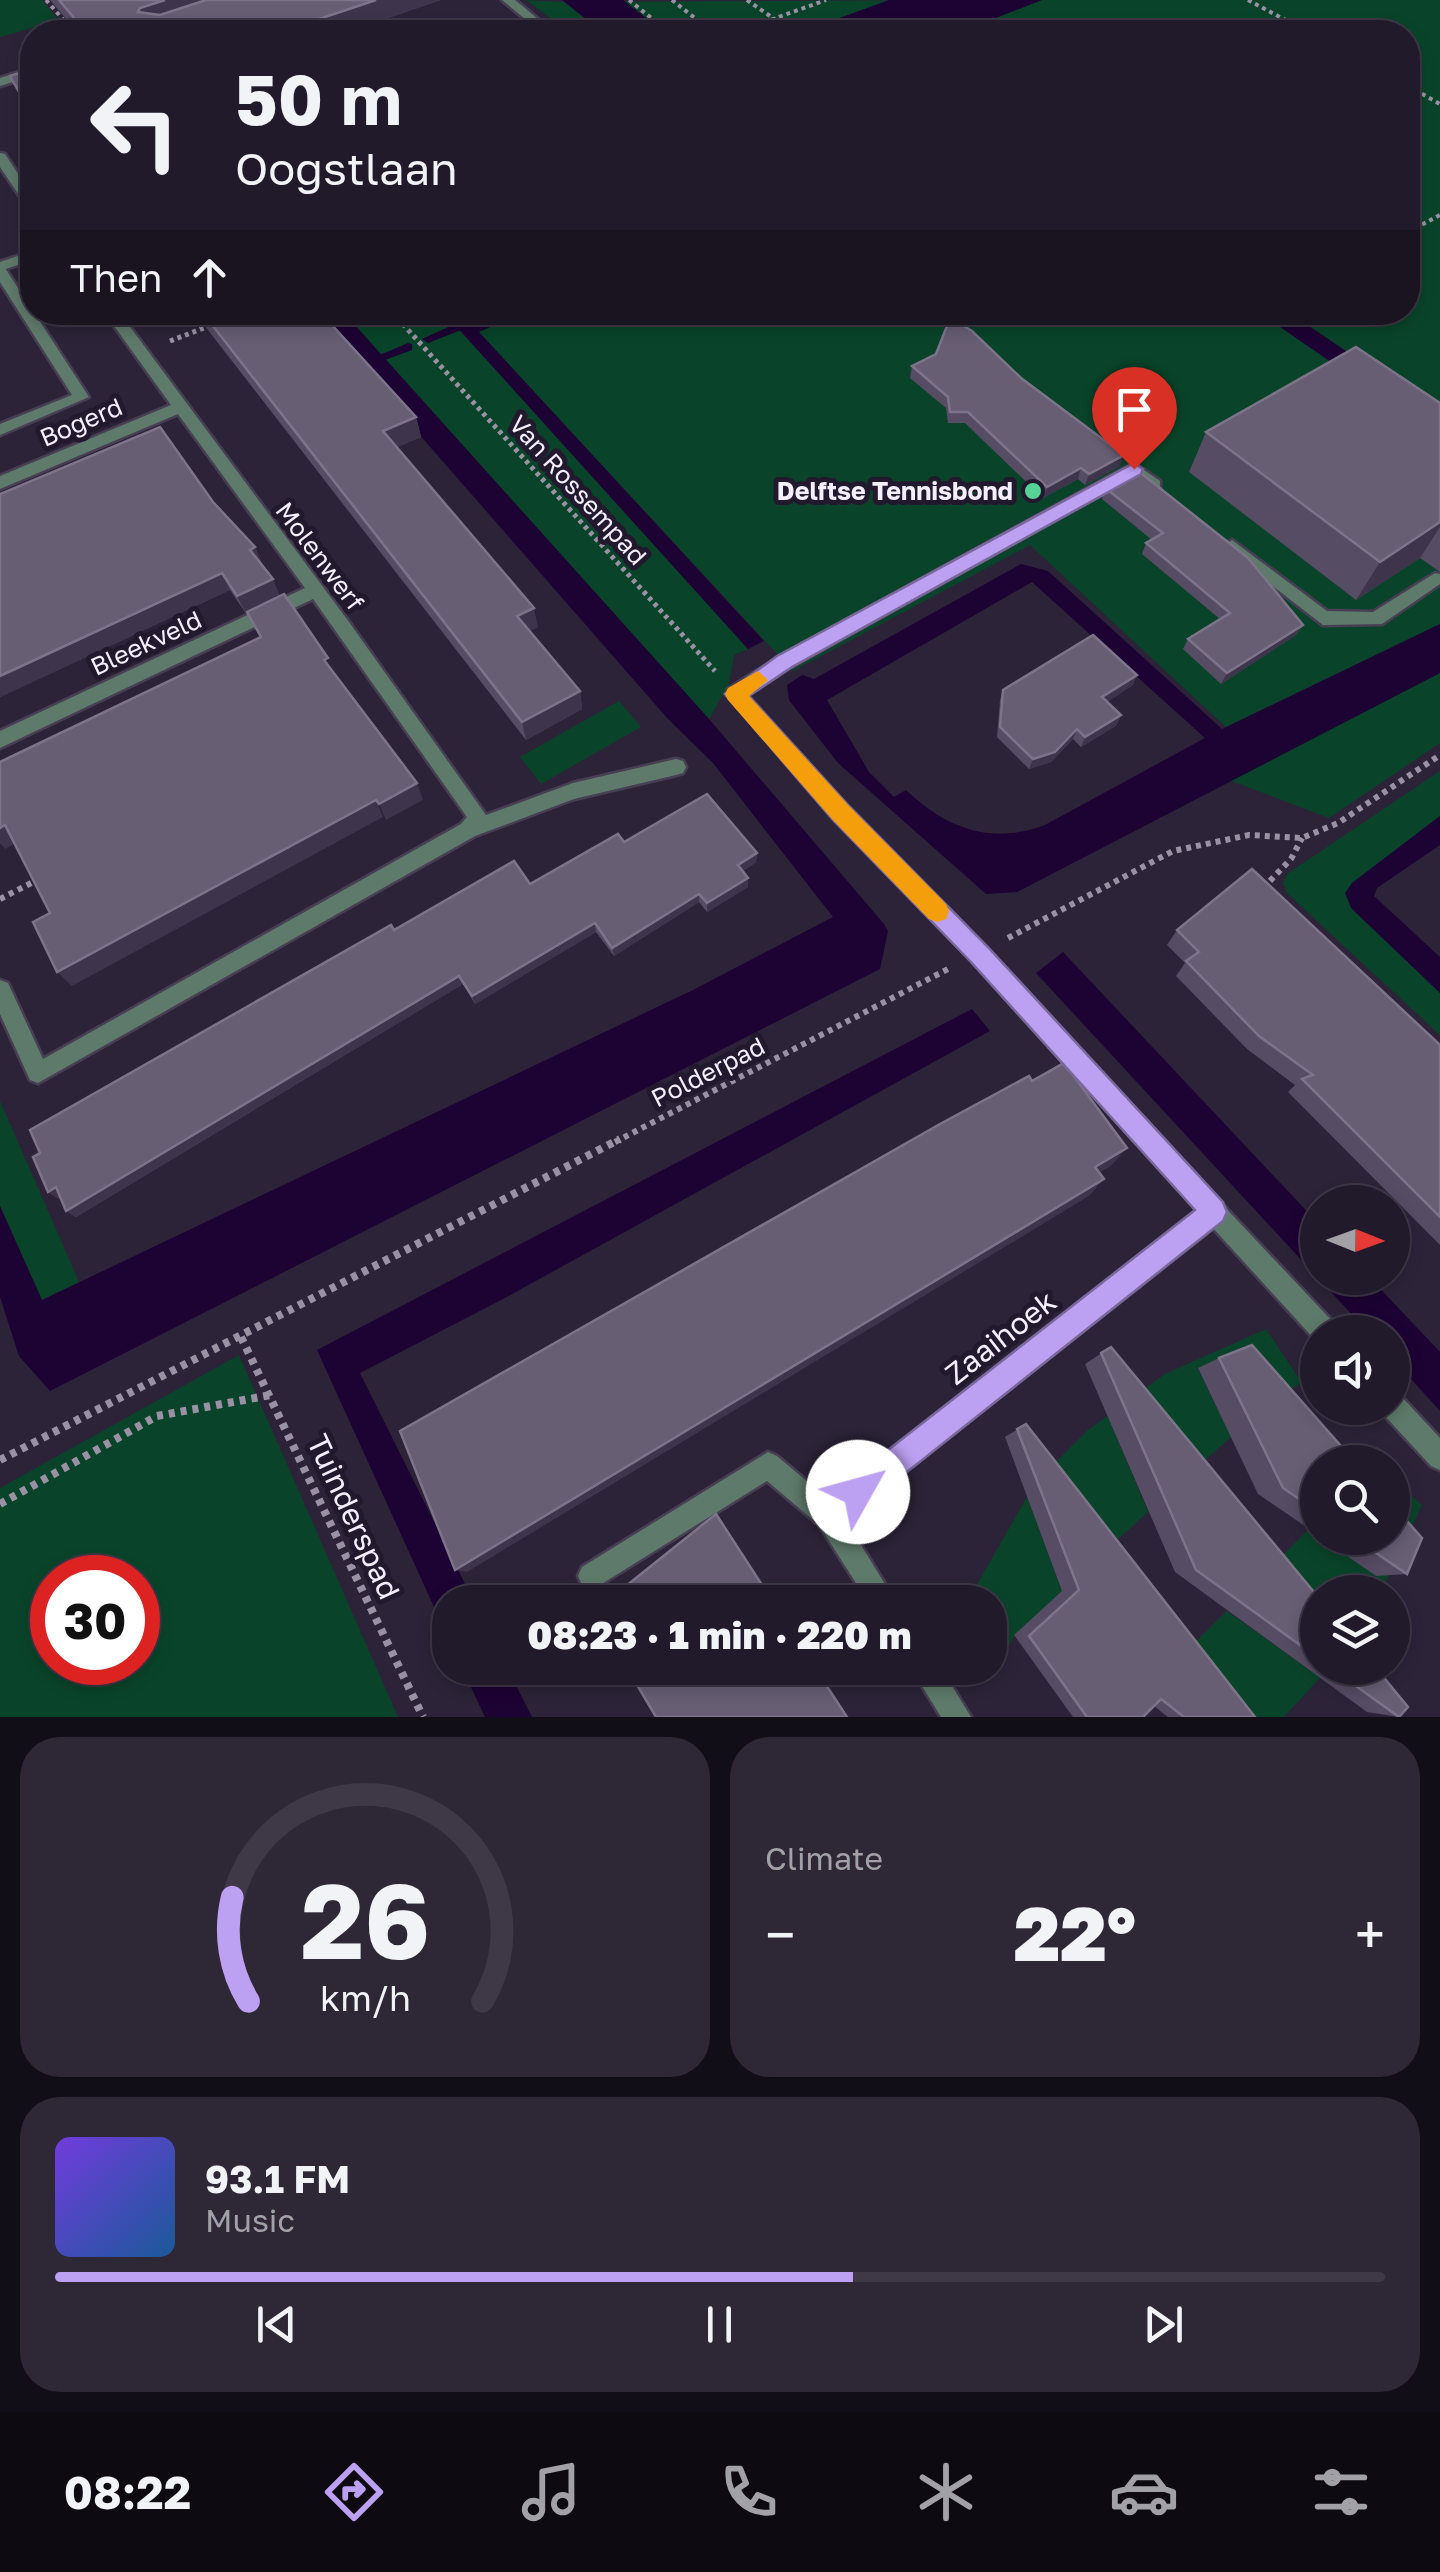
<!DOCTYPE html>
<html lang="en">
<head>
<meta charset="utf-8">
<style>
  body { margin:0; font-family:"Golos Text",sans-serif; background:#2d2736; color:#f1f3f6; height:100vh; display:flex; flex-direction:column; font-size:38px; white-space:nowrap }
  * { box-sizing:border-box; margin:0 }
  p { font-size:32px; color:#a2a1a8 }
  .icon { flex:none; width:55px; height:55px; fill:none; stroke:currentColor; stroke-width:2; stroke-linecap:round; stroke-linejoin:round }
  .map { position:relative; height:1717px; overflow:hidden }
  .panel { display:flex; flex-direction:column; gap:20px; padding:20px; background:#120e17; flex:1 }
  .panel>* { flex:none }
  .guide { position:absolute; left:20px; top:20px; width:1400px; height:305px; border-radius:40px; box-shadow:0 5px 15px #0003,0 0 0 2px #3e3847; background:#211a2a; color:#f1f3f6; overflow:hidden }
  .needle { width:65px; rotate:91deg }
  .controls { position:absolute; left:1300px; top:1185px; display:grid; gap:20px }
  .controls a { display:grid; place-items:center; width:110px; height:110px; border-radius:50%; background:#211a2a; box-shadow:0 5px 15px #0003,0 0 0 2px #3e3847; font-size:50px }
  .speed { position:absolute; left:30px; top:1555px; display:flex; gap:20px; font-size:50px; font-weight:700; text-align:center }
  .speed>* { display:grid; place-content:center; width:130px; height:130px; border-radius:50%; background:#211a2a; box-shadow:0 5px 15px #0003,0 0 0 2px #3e3847; line-height:1 }
  .speed .limit { border:15px solid #d22; background:#fff; color:#111 }
  .pin { position:absolute; display:grid; place-items:center; width:85px; height:85px; color:#fff; margin:-102px -42px; border-radius:50% 50% 50% 0; rotate:-45deg; box-shadow:0 0 10px #0007 }
  .pin .icon { rotate:45deg }
  .me { position:absolute; width:110px; margin:-55px; rotate:52deg; stroke-linejoin:round; filter:drop-shadow(0 0 8px #0008) }
  .turn { display:flex; align-items:center; gap:35px; height:210px; padding:0 50px; font-size:45px }
  .turn .icon { width:130px; height:130px; stroke-width:2.5 }
  .turn b { display:block; font-size:70px; line-height:85px }
  .then { display:flex; align-items:center; height:95px; padding:0 50px; background:#0003; gap:20px; font-size:38px }
  .big { font-size:75px; font-weight:800; line-height:1.1 }
  .panel .widget { flex:1; display:flex; flex-direction:column; justify-content:center; gap:15px; min-width:0; padding:0 35px; border-radius:40px; background:#2d2736 }
  .panel .dial { align-items:center; gap:0 }
  .dial svg { height:260px; overflow:visible; fill:none; stroke:#3e3847; stroke-width:7; stroke-linecap:round; text-anchor:middle }
  .dial text { fill:#f1f3f6; stroke:none }
  .song { display:flex; align-items:center; gap:30px }
  .cover { width:120px; height:120px; border-radius:15px; background:linear-gradient(135deg,hsl(260 70% 55%),hsl(210 70% 35%)) }
  .played { height:10px; border-radius:5px; background:linear-gradient(90deg,#bca0f2 60%,#3e3847 60%) }
  .keys { display:flex; justify-content:space-around; direction:ltr }
  .heat { display:flex; justify-content:space-between; align-items:center; font-size:55px; direction:ltr }
  .panel .tiles { flex:1; display:grid; gap:20px; grid-template-columns:1fr 1fr }
  .widget:last-child { grid-column:span 2 }
  .trip { position:absolute; left:432px; top:1585px; width:575px; height:100px; border-radius:40px; background:#211a2a; box-shadow:0 5px 15px #0003,0 0 0 2px #3e3847; font-weight:800; line-height:100px; text-align:center }
  .menu { display:flex; height:160px; justify-content:space-around; align-items:center; background:#0d0a11; color:#a2a1a8 }
  .menu .icon { width:70px; height:70px }
  .menu .selected { color:#bca0f2 }
  .menu b { font-size:45px; color:#f1f3f6 }
  .map>svg:first-child { display:block }
  .green { fill:#09442a; fill-rule:evenodd }
  .water { fill:#1d0234; fill-rule:evenodd }
  .lines { fill:none; stroke-linecap:round; stroke-linejoin:round }
  .stream { fill:#1d0234; fill-rule:evenodd }
  .lane-casing { stroke:#483f54; stroke-width:5 }
  .street-casing { stroke:#483f54; stroke-width:5 }
  .path-far3 { stroke:#9a92a4; stroke-width:4; stroke-dasharray:4 4; stroke-linecap:butt }
  .path-far2 { stroke:#9a92a4; stroke-width:5; stroke-dasharray:4 4; stroke-linecap:butt }
  .path-far1 { stroke:#9a92a4; stroke-width:6; stroke-dasharray:5 5; stroke-linecap:butt }
  .path { stroke:#9a92a4; stroke-width:8; stroke-dasharray:6 6; stroke-linecap:butt }
  .lane { fill:#5e7a6a; fill-rule:evenodd }
  .street { fill:#5e7a6a; fill-rule:evenodd }
  .wall { fill:#564c64 }
  .shaded-wall { fill:#3e344b }
  .building { fill:#675e74; stroke:#7d748a; stroke-width:2.5 }
  .route { fill:#bca0f2; stroke:#7a689d; stroke-width:2.5 }
  .slow { fill:#f59e0b }
  .poi-dot { fill:#54d395; stroke:#22192e; stroke-width:4 }
  .labels { text-anchor:middle; stroke-width:10; stroke-linejoin:round; paint-order:stroke }
  .street-label { font-size:25px; fill:#f4eefd; stroke:#22192e }
  .poi-label { font-size:25px; font-weight:bold; fill:#f4eefd; stroke:#22192e; text-anchor:end }
  .near-street-label { font-size:30px; fill:#f4eefd; stroke:#22192e }
</style>
</head>
<body>
<div class="map">
<svg width="1440" height="1717" viewBox="0 0 1440 1717">
  <rect width="100%" height="100%" fill="#2c2338"/>
  <!-- green -->
  <g class="green">
    <polygon points="0,0 42,0 59,20 0,37"/>
    <polygon points="526,0 564,2 976,0 888,32 569,32"/>
    <polygon points="1042,0 1440,0 1440,415 1290,313 1408,312 1408,32 960,32"/>
    <polygon points="523,312 1260,313 1440,437 1440,624 1226,727 1030,545 793,671 478,331"/>
    <polygon points="344,313 484,313 456,326 748,649 734,655 729,684 709,719"/>
    <polygon points="1440,673 1440,743 1329,818 1229,780"/>
    <polygon points="619,701 641,727 541,784 520,757"/>
    <polygon points="1440,771 1440,816 1352,883 1351,908 1440,993 1440,1035 1287,893 1283,883 1287,874"/>
    <polygon points="0,1101 79,1282 42,1300 0,1206"/>
    <polygon points="1266,1329 1302,1383 1268,1401 1198,1369 1231,1437 1189,1474 1110,1421 1148,1512 1105,1551 1029,1502 1062,1591 1015,1635 998,1664 990,1658 990,1602 967,1602 1035,1483 1088,1430 1165,1374"/>
    <path d="M 239,1355 L 398,1717 L 0,1717 L 0,1488 ZM 52,1578 L 138,1578 L 138,1662 L 52,1662 Z"/>
    <polygon points="1393,1480 1422,1505 1381,1592 1318,1592 1317,1631 1268,1570 1309,1529 1376,1576 1392,1538"/>
    <polygon points="1227,1611 1312,1672 1318,1668 1329,1668 1284,1717 1233,1717 1184,1653"/>
  </g>
  <!-- water -->
  <g class="water">
    <polygon points="562,0 623,0 664,32 602,32"/>
    <polygon points="889,0 1042,0 960,32 801,32"/>
    <polygon points="313,313 344,313 709,719 884,924 888,931 880,969 50,1391 19,1356 0,1297 0,1206 42,1300 693,990 833,917 713,763 668,719"/>
    <polygon points="484,313 523,313 479,332 764,641 748,649 455,325"/>
    <polygon points="1260,313 1290,313 1440,415 1440,437"/>
    <path d="M 1021,564 L 1048,571 L 1222,729 L 1440,624 L 1440,673 L 1017,892 L 986,894 L 838,763 L 789,700 L 787,685 L 802,675 L 814,679 ZM 1032,582 L 1205,738 L 1045,825 C 991,845 947,829 906,790 L 894,797 L 869,772 L 827,700 Z"/>
    <polygon points="1440,816 1440,845 1377,888 1374,896 1440,957 1440,993 1351,908 1345,893 1352,883"/>
    <polygon points="1063,952 1317,1222 1318,1278 1370,1278 1440,1352 1440,1411 1393,1359 1392,1332 1368,1332 1036,973"/>
    <polygon points="972,1009 990,1031 503,1299 360,1373 474,1602 450,1602 450,1642 317,1350"/>
    <polygon points="462,1668 507,1668 532,1717 485,1717"/>
  </g>
  <g class="lines">
    <!-- stream -->
    <g class="stream">
      <polygon points="457,323 463,327 461,330 428,343 422,339"/>
      <polygon points="408,343 412,344 412,350 374,364 368,360"/>
    </g>
    <!-- lane casing -->
    <g class="lane-casing">
      <g id="lane">
        <polygon points="0,267 5,268 89,397 0,435 0,424 72,395 0,282"/>
        <polygon points="1134,463 1160,481 1160,489 1148,489 1133,477 791,667 747,695 848,807 985,946 1222,1204 1226,1212 1222,1220 1214,1224 1206,1220 971,960 834,819 726,694 728,689 779,657"/>
        <polygon points="1232,540 1327,611 1373,612 1435,573 1440,574 1440,584 1382,624 1323,625 1226,550 1223,546"/>
      </g>
    </g>
    <!-- street casing -->
    <g class="street-casing">
      <g id="street">
        <polygon points="502,0 515,0 554,32 541,32"/>
        <polygon points="32,68 32,76 0,86 0,78"/>
        <polygon points="0,153 5,154 32,195 32,208 27,207 0,167"/>
        <polygon points="32,251 32,260 0,271 0,262"/>
        <polygon points="104,312 119,312 349,622 486,815 573,783 676,759 683,761 686,767 683,773 676,775 574,799 475,836 38,1083 30,1080 0,1014 0,980 8,983 43,1059 461,824 467,817 313,599 0,748 0,731 305,588 178,414 0,489 0,476 171,405"/>
        <polygon points="1214,1200 1222,1204 1334,1323 1337,1332 1318,1332 1316,1341 1213,1228 845,1519 896,1602 868,1602 819,1525 767,1481 600,1585 591,1589 582,1585 578,1576 582,1567 768,1452 777,1456 828,1499"/>
        <polygon points="1392,1393 1401,1396 1440,1438 1440,1470 1431,1466 1383,1414 1380,1408 1392,1408"/>
        <polygon points="911,1668 941,1668 971,1717 941,1717"/>
      </g>
    </g>
    <!-- path-far3 -->
    <g class="path-far3">
      <polyline points="46,0 74,32"/>
      <polyline points="629,0 666,30"/>
      <polyline points="672,0 710,30 737,32 826,0"/>
      <polyline points="747,0 793,32"/>
      <polyline points="1248,0 1308,32"/>
      <polyline points="659,32 696,19"/>
      <polyline points="1408,86 1440,104"/>
      <polyline points="1408,232 1440,215"/>
    </g>
    <!-- path-far2 -->
    <g class="path-far2">
      <polyline points="392,312 715,671"/>
      <polyline points="170,341 209,326"/>
    </g>
    <!-- path-far1 -->
    <g class="path-far1">
      <polyline points="1263,888 1291,859 1302,838"/>
      <polyline points="0,899 39,879"/>
      <polyline points="1008,938 1173,851 1249,835 1302,838 1338,823 1440,755"/>
      <polyline points="615,1142 948,969"/>
    </g>
    <!-- path -->
    <g class="path">
      <polyline points="241,1337 423,1717"/>
      <polyline points="0,1460 620,1139"/>
      <polyline points="0,1504 157,1416 271,1395"/>
    </g>
    <!-- lane -->
    <use href="#lane" class="lane"/>
    <!-- street -->
    <use href="#street" class="street"/>
  </g>
  <!-- wall -->
  <g class="wall">
    <polygon points="50,0 441,0 364,26 500,32 77,32"/>
    <polygon points="32,69 32,119 10,76"/>
    <polygon points="194,312 289,312 296,321 416,417 421,437 397,447 538,627 529,631 580,691 582,709 526,740"/>
    <polygon points="912,366 1021,378 1120,466 1085,485 1078,479 1043,498 965,423 948,423 946,408 910,378"/>
    <polygon points="1440,403 1440,572 1420,558 1356,600 1189,472 1206,432"/>
    <polygon points="1105,488 1303,625 1296,635 1221,684 1183,649 1188,639 1220,619 1142,554 1146,543 1152,540 1102,499"/>
    <polygon points="0,494 213,502 255,547 262,564 245,612 230,590 0,697"/>
    <polygon points="1133,685 1107,702 1117,725 1081,747 1073,739 1051,762 1029,769 997,737 1000,700 1003,690"/>
    <polygon points="624,842 757,853 756,862 743,871 748,878 748,887 707,912 699,902 614,956 596,932 475,1004 463,984 76,1217 66,1211 60,1196 58,1198 48,1192 394,930 530,884"/>
    <polygon points="1177,930 1440,1045 1440,1245 1288,1092 1295,1085 1247,1049 1176,976 1185,963 1167,945"/>
    <polygon points="1111,1347 1318,1597 1318,1668 1376,1668 1399,1717 1367,1712 1175,1572 1085,1364"/>
    <polygon points="1219,1358 1318,1462 1318,1535 1258,1494 1198,1368"/>
    <polygon points="1026,1424 1255,1717 1168,1717 1154,1706 1143,1717 1073,1717 1014,1635 1062,1591 1005,1437"/>
    <polygon points="1321,1538 1392,1538 1407,1574 1376,1576"/>
  </g>
  <!-- shaded-wall -->
  <g class="shaded-wall">
    <polygon points="165,0 235,0 148,28 138,12 140,8"/>
    <polygon points="376,0 441,0 345,32 298,26"/>
    <polygon points="416,417 421,437 389,451 383,431"/>
    <polygon points="1124,455 1120,466 1085,485 1089,474"/>
    <polygon points="1081,468 1078,479 1043,498 1047,487"/>
    <polygon points="1440,522 1440,527 1420,558 1356,600 1380,562"/>
    <polygon points="255,547 262,564 250,550"/>
    <polygon points="222,573 230,590 0,697 0,676"/>
    <polygon points="273,579 280,596 245,612 237,596"/>
    <polygon points="534,608 538,627 521,635 517,616"/>
    <polygon points="1303,625 1296,635 1221,684 1227,673"/>
    <polygon points="1137,675 1133,685 1098,708 1102,697"/>
    <polygon points="580,691 582,709 526,740 522,722"/>
    <polygon points="1121,715 1117,725 1081,747 1085,737"/>
    <polygon points="1077,729 1073,739 1051,762 1029,769 1033,759"/>
    <polygon points="417,783 423,800 386,820 379,804"/>
    <polygon points="376,800 383,817 72,986 57,972"/>
    <polygon points="5,825 20,841 5,849 0,843 0,828"/>
    <polygon points="757,853 756,862 738,874 738,865"/>
    <polygon points="748,878 748,887 707,912 707,903"/>
    <polygon points="699,894 699,902 614,956 612,948"/>
    <polygon points="595,923 596,932 475,1004 472,996"/>
    <polygon points="459,976 463,984 76,1217 66,1211"/>
    <polygon points="1127,1148 1111,1166 1080,1184 1095,1167"/>
    <polygon points="1104,1179 1089,1196 467,1572 455,1570"/>
    <polygon points="56,1187 65,1193 58,1198 48,1192"/>
  </g>
  <!-- building -->
  <g class="building">
    <polygon points="59,0 165,0 140,8 138,12 160,15 206,0 376,0 298,26 494,27 500,32 86,32"/>
    <polygon points="32,69 32,115 10,76"/>
    <polygon points="202,312 289,312 296,321 316,312 320,312 416,417 383,431 534,608 517,616 580,691 522,722"/>
    <polygon points="950,318 972,331 1021,378 1124,455 1089,474 1081,468 1047,487 968,412 950,412 948,397 912,366 936,354"/>
    <polygon points="1356,347 1440,403 1440,522 1380,562 1206,432"/>
    <polygon points="160,427 213,502 255,547 250,550 273,579 237,596 222,573 0,676 0,494"/>
    <polygon points="1137,470 1248,558 1303,625 1227,673 1188,639 1230,613 1146,543 1163,533 1105,488"/>
    <polygon points="284,594 328,658 324,660 417,783 379,804 376,800 57,972 33,922 50,913 5,825 0,828 0,762 261,637 247,612"/>
    <polygon points="1093,635 1137,675 1102,697 1121,715 1085,737 1077,729 1055,752 1033,759 1000,727 1003,690"/>
    <polygon points="707,794 757,853 738,865 748,878 707,903 699,894 612,948 595,923 472,996 459,976 66,1211 56,1187 48,1192 33,1157 40,1153 30,1130 391,925 394,930 514,861 530,884 618,834 624,842"/>
    <polygon points="1252,869 1440,1045 1440,1217 1302,1079 1313,1075 1259,1036 1186,961 1199,952 1177,930"/>
    <polygon points="1064,1063 1127,1148 1095,1167 1104,1179 455,1570 400,1431 940,1124 1029,1076 1032,1081"/>
    <polygon points="1252,1345 1355,1462 1318,1462 1318,1512 1283,1488 1219,1358"/>
    <polygon points="1111,1347 1318,1597 1318,1658 1196,1570 1101,1353"/>
    <polygon points="1026,1424 1255,1717 1184,1717 1161,1699 1143,1717 1087,1717 1029,1636 1079,1590 1017,1429"/>
    <polygon points="1392,1504 1422,1538 1407,1574 1354,1538 1392,1538"/>
    <polygon points="716,1514 773,1602 606,1602"/>
    <polygon points="627,1668 815,1668 847,1717 656,1717"/>
    <polygon points="1331,1668 1376,1668 1408,1707 1399,1717"/>
  </g>
  <!-- route -->
  <polygon class="route" points="1134,463 1143,469 1141,474 792,667 749,696 849,806 987,946 1223,1202 1227,1212 1223,1221 868,1503 858,1507 847,1503 843,1492 847,1482 1195,1210 970,961 833,820 725,694 777,656"/>
  <!-- slow -->
  <polygon class="slow" points="758,671 768,680 749,696 849,806 946,904 949,911 946,919 937,922 929,919 833,820 728,700 725,694 728,688"/>
  <!-- markers -->
  <circle class="poi-dot" cx="1033" cy="491" r="10"/>
  <g class="labels">
    <!-- street labels -->
    <g class="street-label">
      <text transform="translate(81 422) rotate(-23)" y="9">Bogerd</text>
      <text transform="translate(578 490) rotate(48)" y="9">Van Rossempad</text>
      <text transform="translate(320 556) rotate(53)" y="9">Molenwerf</text>
      <text transform="translate(146 643) rotate(-25)" y="9">Bleekveld</text>
      <text transform="translate(708 1072) rotate(-27)" y="9">Polderpad</text>
    </g>
    <!-- poi labels -->
    <g class="poi-label">
      <text x="1013" y="500">Delftse Tennisbond</text>
    </g>
    <!-- near-street labels -->
    <g class="near-street-label">
      <text transform="translate(1001 1338) rotate(-38)" y="10">Zaaihoek</text>
      <text transform="translate(353 1517) rotate(65)" y="10">Tuinderspad</text>
    </g>
  </g>
</svg>
<div class="controls">
<a><svg class="needle" viewBox="-14 -14 28 28"><path d="M0-13l5 13h-10z" fill="#e53935"/><path d="M0 13l5-13h-10z" fill="#a2a1a8"/></svg></a>
<a><svg class="icon" aria-label="sound" viewBox="0 0 24 24"><path d="M4 9h4l5-4v14l-5-4H4zM17 9q2 3 0 6"/></svg></a>
<a><svg class="icon" aria-label="search" viewBox="0 0 24 24"><circle cx="10" cy="10" r="6"/><path d="M15 15l6 6"/></svg></a>
<a><svg class="icon" aria-label="layers" viewBox="0 0 24 24"><path d="M12 4l9 5-9 5-9-5zM3 14l9 5 9-5"/></svg></a>
</div>
<div class="speed"><div class="limit">30</div></div>
<div class="pin" style="left:1134px;top:469px;background:#d93025"><svg class="icon" aria-label="arrive" viewBox="0 0 24 24"><path d="M6 21V4h12l-3 4 3 4H6"/></svg></div>
<svg class="me" style="left:858px;top:1492px" viewBox="-20 -20 40 40"><circle r="19" fill="#fff"/><path d="M0-13L10 11 0 6-10 11z" fill="#bca0f2"/></svg>
<div class="trip">08:23 · 1 min · 220 m</div>
<div class="guide">
<div class="turn"><svg class="icon" aria-label="left" viewBox="0 0 24 24"><path d="M17 20v-9H6M10 6l-5 5 5 5"/></svg><div><b>50 m</b>Oogstlaan</div></div>
<div class="then">Then<svg class="icon" aria-label="ahead" viewBox="0 0 24 24"><path d="M12 20V5M6 11l6-6 6 6"/></svg></div>
</div>
</div>
<section class="panel">
<div class="tiles">
<div class="widget dial"><svg viewBox="0 0 100 80">
<path d="M14 69A42 42 0 1 1 86 69"/>
<path d="M14 69A42 42 0 0 1 9 37" stroke="#bca0f2"/>
<text x="50" y="56" font-size="32" font-weight="700">26</text>
<text x="50" y="72" font-size="11">km/h</text>
</svg></div>
<div class="widget"><p>Climate</p>
<div class="heat"><a>−</a><b class="big">22°</b><a>+</a></div>
</div>
<div class="widget">
<div class="song"><i class="cover"></i><div><b>93.1 FM</b><p>Music</p></div></div>
<div class="played"></div>
<div class="keys"><svg class="icon" aria-label="previous" viewBox="0 0 24 24"><path d="M18 5L8 12l10 7zM5 5v14"/></svg><svg class="icon" aria-label="pause" viewBox="0 0 24 24"><path d="M8 5v14M16 5v14"/></svg><svg class="icon" aria-label="next" viewBox="0 0 24 24"><path d="M6 5l10 7-10 7zM19 5v14"/></svg></div>
</div>
</div>
</section>
<nav class="menu">
<b>08:22</b>
<svg class="icon selected" aria-label="directions" viewBox="0 0 24 24"><path d="M12 3l9 9-9 9-9-9zM9 14v-3h6M13 9l2 2-2 2"/></svg>
<svg class="icon" aria-label="music" viewBox="0 0 24 24"><path d="M9 18V5l10-2v13"/><circle cx="6" cy="18" r="3"/><circle cx="16" cy="16" r="3"/></svg>
<svg class="icon" aria-label="phone" viewBox="0 0 24 24"><path d="M5 4h4l2 5-3 2q2 4 5 5l2-3 5 2v4C11 20 4 13 5 4z"/></svg>
<svg class="icon" aria-label="climate" viewBox="0 0 24 24"><path d="M12 3v18M4 7l16 10M4 17L20 7"/></svg>
<svg class="icon" aria-label="car" viewBox="0 0 24 24"><path d="M5 17H2v-5l4-1 3-4h7l3 4 3 1v5h-3M9 17h6M6 11h13"/><circle cx="7" cy="17" r="2"/><circle cx="17" cy="17" r="2"/></svg>
<svg class="icon" aria-label="filters" viewBox="0 0 24 24"><path d="M4 7h16M4 17h16"/><circle cx="9" cy="7" r="2"/><circle cx="15" cy="17" r="2"/></svg>
</nav>
</body>
</html>
